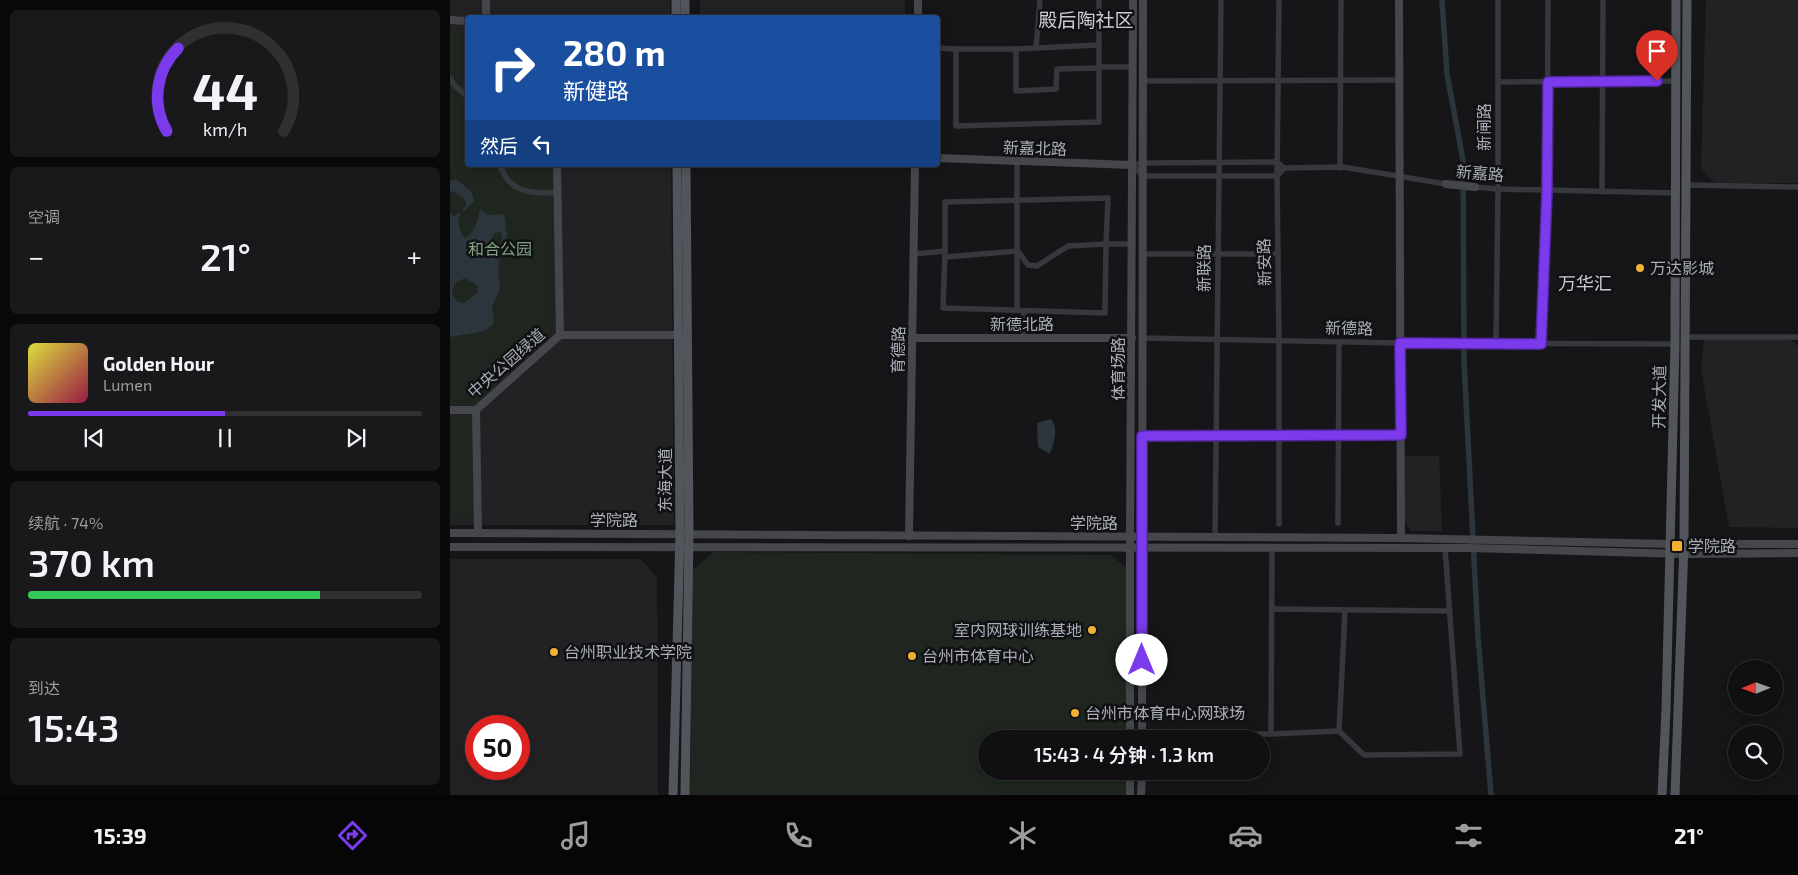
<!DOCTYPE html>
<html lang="zh">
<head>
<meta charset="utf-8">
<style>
  body { margin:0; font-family:"Exo 2","Noto Sans SC",sans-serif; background:#19191b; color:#f1f3f6; height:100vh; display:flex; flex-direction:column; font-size:19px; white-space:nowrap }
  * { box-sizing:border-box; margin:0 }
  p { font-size:16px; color:#9c9d9f }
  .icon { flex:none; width:28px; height:28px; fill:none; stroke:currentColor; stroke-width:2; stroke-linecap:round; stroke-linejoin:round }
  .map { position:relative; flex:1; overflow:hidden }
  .sheet { display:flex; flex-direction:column; gap:10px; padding:10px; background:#09090a; width:450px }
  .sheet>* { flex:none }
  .top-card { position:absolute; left:15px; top:15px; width:475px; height:152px; border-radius:5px; box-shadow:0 2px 12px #0003,0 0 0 1px #303032; background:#1a4fa0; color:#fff; overflow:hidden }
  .needle { width:32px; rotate:269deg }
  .buttons { position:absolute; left:1278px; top:660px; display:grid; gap:10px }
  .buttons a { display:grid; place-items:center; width:55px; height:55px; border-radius:50%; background:#101012; box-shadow:0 2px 12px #0003,0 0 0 1px #303032; font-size:25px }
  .speed { position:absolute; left:15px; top:715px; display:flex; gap:10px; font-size:25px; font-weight:700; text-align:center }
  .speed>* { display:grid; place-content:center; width:65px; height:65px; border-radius:50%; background:#101012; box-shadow:0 2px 12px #0003,0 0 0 1px #303032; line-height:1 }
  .speed .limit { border:8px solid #d22; background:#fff; color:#111 }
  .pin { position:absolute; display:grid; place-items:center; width:42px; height:42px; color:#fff; margin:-51px -21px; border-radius:50% 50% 50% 0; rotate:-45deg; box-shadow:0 0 5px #0007 }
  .pin .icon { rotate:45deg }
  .me { position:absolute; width:55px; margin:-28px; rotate:0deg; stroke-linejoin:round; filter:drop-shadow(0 0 4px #0008) }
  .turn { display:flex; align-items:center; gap:18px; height:105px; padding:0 15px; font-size:22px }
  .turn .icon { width:65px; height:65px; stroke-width:2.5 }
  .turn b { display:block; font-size:35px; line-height:42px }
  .then { display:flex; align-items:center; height:48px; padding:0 15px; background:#0003; gap:10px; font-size:19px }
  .big { font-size:38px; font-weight:600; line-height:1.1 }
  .sheet .tile { flex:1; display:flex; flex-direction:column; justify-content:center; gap:8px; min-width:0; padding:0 18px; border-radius:8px; background:#19191b }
  .sheet .dial { align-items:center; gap:0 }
  .dial svg { height:130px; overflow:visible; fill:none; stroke:#303032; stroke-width:7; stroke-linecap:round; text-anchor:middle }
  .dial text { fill:#f1f3f6; stroke:none }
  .song { display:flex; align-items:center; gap:15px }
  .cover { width:60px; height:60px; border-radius:8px; background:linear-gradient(135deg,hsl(60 70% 55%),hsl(340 70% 35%)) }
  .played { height:5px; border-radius:2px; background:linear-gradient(90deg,#7c3aed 50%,#303032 50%) }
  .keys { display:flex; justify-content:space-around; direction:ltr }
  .heat { display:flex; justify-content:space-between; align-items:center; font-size:28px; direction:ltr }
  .charge { height:8px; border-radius:4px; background:linear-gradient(90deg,#34c759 74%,#303032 0) }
  .trip { position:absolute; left:528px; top:730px; width:292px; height:50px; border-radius:25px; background:#101012; box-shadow:0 2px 12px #0003,0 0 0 1px #303032; font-weight:600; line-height:50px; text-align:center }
  .dock { display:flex; height:80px; justify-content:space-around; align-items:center; background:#060607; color:#9c9d9f }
  .dock .icon { width:35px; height:35px }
  .dock .current { color:#7c3aed }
  .dock b { font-size:22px; color:#f1f3f6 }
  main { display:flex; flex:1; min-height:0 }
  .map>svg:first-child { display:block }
  .built { fill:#222225; fill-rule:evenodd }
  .green { fill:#1e261f }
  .water { fill:#2c353c; fill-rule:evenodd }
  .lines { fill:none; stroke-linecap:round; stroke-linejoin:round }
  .canal { stroke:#2c353c; stroke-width:5.5 }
  .street { stroke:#37383d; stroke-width:5.5 }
  .secondary { stroke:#45474d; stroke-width:8 }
  .primary { stroke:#53555c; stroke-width:9 }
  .route-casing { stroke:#51269a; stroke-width:12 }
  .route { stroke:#7c3aed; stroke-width:9 }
  .poi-dot { fill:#f2b134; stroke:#111113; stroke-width:2 }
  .labels { text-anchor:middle; stroke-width:5; stroke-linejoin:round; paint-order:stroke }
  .street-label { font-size:16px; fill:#a8adb8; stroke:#111113 }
  .park-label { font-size:16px; fill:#7fa381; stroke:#111113 }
  .poi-label { font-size:16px; fill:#a8adb8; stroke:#111113; text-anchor:start }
  .neighbourhood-label { font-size:18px; fill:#c9ccd4; stroke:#111113 }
  .quarter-label { font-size:19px; fill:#c9ccd4; stroke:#111113 }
</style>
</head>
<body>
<main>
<section class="sheet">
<div class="tile dial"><svg viewBox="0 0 100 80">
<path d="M14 69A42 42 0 1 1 86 69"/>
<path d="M14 69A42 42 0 0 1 21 18" stroke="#7c3aed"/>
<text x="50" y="56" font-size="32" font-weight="700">44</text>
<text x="50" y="72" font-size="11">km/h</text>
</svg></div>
<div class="tile"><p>空调</p>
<div class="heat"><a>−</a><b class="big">21°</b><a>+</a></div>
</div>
<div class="tile">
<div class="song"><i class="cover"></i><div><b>Golden Hour</b><p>Lumen</p></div></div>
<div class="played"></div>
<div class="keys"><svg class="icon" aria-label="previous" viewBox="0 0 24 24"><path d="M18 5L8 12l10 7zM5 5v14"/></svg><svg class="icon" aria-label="pause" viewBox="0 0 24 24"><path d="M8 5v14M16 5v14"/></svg><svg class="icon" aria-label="next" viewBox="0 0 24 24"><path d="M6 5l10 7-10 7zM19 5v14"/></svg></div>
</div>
<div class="tile"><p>续航 · 74%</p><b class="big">370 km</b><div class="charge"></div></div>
<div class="tile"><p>到达</p><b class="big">15:43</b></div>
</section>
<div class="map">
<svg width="1348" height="795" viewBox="0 0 1348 795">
  <rect width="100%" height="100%" fill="#161618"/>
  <!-- built -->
  <g class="built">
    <polygon points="0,0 220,0 220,17 18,18 18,165 221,165 224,525 0,525"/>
    <rect x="250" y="0" width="205" height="17"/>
    <polygon points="1256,0 1348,0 1348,183 1265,183 1251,169"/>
    <polygon points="1254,339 1340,339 1348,347 1348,528 1279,527 1251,369"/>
    <polygon points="955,456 989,456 992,531 961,531 955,521"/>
    <path d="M 0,559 L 191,559 L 207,578 L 208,795 L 0,795 ZM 26,726 L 69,726 L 69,769 L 26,769 Z"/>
  </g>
  <!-- green -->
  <g class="green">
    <polygon points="0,29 17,30 18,165 102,165 100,333 26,404 0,404"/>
    <polygon points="22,414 23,517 0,517 0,415"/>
    <polygon points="263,552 661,555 684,574 682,739 536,739 536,771 682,771 682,795 240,795 242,571"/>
  </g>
  <!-- water -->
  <g class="water">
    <path d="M 6,179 L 22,192 L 24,201 L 14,212 L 13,209 L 16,206 C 16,195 7,195 0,190 L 0,181 Z"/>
    <path d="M 30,208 C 37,217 44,215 54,214 L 57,234 L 49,261 L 48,273 L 50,289 L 42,306 L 44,323 L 35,331 L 0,337 L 0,213 L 4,216 L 9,213 L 11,216 L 8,218 C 9,226 9,232 15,238 C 26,232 28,220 30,208 ZM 51,232 C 54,239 49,246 47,254 L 42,258 L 36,250 L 43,241 L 42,237 L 45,233 ZM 15,278 L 28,286 L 27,293 L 14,303 L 8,302 L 2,295 L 4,284 Z"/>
    <path d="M 601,419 C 609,430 604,442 600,454 L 588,447 L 587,423 Z"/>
  </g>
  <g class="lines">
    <!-- canal -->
    <polyline class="canal" points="992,0 997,74 1013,160 1014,361 1028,637 1041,795"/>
    <!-- street -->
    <g class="street">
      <polyline points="829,0 827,176 829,341 829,524"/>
      <polyline points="488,48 506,49 506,126 649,122 649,67 683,67"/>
      <polyline points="586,48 590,0"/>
      <polyline points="506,49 566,49 566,91 606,89 607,69 649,68"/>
      <polyline points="566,49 648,45"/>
      <polyline points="649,67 649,0"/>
      <polyline points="0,78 4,85 18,97"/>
      <polyline points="693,81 949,80"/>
      <polyline points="1048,82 1225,81"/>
      <path d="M 50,165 C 60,194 81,193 107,193"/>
      <polyline points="682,165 693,163 827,162 834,168 893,167 996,184"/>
      <polyline points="682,165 693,176 827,176 834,168"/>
      <polyline points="890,168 891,0"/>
      <polyline points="1236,185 1348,187"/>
      <polyline points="1025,187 1048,189 1225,193"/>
      <polyline points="1152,192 1153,0"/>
      <polyline points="464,254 495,251 493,308 655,313 656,244 682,244"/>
      <polyline points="693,254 828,254"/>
      <polyline points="495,257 568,251 578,265 587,266 618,246 656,244 658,198 495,202 495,251"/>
      <polyline points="567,310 567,161"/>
      <polyline points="1236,337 1348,337"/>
      <polyline points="574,338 574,311"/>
      <polyline points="692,338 950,343 1225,344"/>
      <polyline points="1046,344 1048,189 1048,0"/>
      <polyline points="1091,344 1097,191 1098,0"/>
      <polyline points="692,436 951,435"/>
      <polyline points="888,523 889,342"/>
      <polyline points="765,537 771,0"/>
      <polyline points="822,609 1000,611"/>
      <polyline points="889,731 895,611"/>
      <polyline points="692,734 821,734 822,548"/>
      <polyline points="821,734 889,731 914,755 1010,754 995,548"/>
    </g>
    <!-- secondary -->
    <g class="secondary">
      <polyline points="949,0 951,538"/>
      <polyline points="36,18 36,0"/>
      <polyline points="468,18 468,0"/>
      <polyline points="0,20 18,21"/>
      <polyline points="488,158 682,165"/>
      <polyline points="996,184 1025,187"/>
      <polyline points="110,335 229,335"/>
      <polyline points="462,338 682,338"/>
      <polyline points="0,410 26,410 110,335 107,165"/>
      <polyline points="26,410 28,533"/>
      <polyline points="0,533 951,538 1220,544 1348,544"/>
      <polyline points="459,536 465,165"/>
      <polyline points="0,547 1019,548 1234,554 1348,553"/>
      <polyline points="680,739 680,537 683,0"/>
      <polyline points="692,739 693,0"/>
      <polyline points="680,795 680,771"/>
      <polyline points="691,795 692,771"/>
    </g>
    <!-- primary -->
    <g class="primary">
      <polyline points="226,0 226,18"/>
      <polyline points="235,0 235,18"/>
      <polyline points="223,795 230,534 227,165"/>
      <polyline points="235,795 239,535 236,165"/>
      <polyline points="1212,795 1216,710 1225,344 1226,0"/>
      <polyline points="1225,795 1234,544 1237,0"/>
    </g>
  </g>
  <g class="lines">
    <!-- route casing -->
    <g class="route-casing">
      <polyline id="route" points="692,660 692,436 951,435 950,343 1091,344 1097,191 1098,82 1207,81"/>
    </g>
    <!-- route -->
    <use href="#route" class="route"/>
  </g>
  <!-- markers -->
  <g class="poi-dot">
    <circle cx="1190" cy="268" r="5"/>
    <rect x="1221" y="540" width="12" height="12" rx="2.5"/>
    <circle cx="642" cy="630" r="5"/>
    <circle cx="104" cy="652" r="5"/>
    <circle cx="462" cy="656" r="5"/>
    <circle cx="625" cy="713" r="5"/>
  </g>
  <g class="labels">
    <!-- street labels -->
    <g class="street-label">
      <text transform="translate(1034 127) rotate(-90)" y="6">新闸路</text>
      <text transform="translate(585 148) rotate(2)" y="6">新嘉北路</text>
      <text transform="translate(1030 173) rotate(5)" y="6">新嘉路</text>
      <text transform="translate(814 262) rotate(-91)" y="6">新安路</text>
      <text transform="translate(754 268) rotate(-90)" y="6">新联路</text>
      <text x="572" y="330">新德北路</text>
      <text transform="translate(899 328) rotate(1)" y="6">新德路</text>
      <text transform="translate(448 350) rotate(-89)" y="6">育德路</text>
      <text transform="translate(56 363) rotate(-41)" y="6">中央公园绿道</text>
      <text transform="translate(668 369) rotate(-90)" y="6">体育场路</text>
      <text transform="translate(1209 397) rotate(-89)" y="6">开发大道</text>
      <text transform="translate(215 480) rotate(-90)" y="6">东海大道</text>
      <text x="164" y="526">学院路</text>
      <text x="644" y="529">学院路</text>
    </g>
    <!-- park labels -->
    <g class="park-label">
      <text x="50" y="255">和合公园</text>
    </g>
    <!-- poi labels -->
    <g class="poi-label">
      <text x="1200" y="274">万达影城</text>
      <text x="1238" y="552">学院路</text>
      <text x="632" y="636" text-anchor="end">室内网球训练基地</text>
      <text x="114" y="658">台州职业技术学院</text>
      <text x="472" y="662">台州市体育中心</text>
      <text x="635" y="719">台州市体育中心网球场</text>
    </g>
    <!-- neighbourhood labels -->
    <g class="neighbourhood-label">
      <text x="1135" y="290">万华汇</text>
    </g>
    <!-- quarter labels -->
    <g class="quarter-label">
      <text x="636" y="27">殿后陶社区</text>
    </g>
  </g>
</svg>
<div class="buttons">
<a><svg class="needle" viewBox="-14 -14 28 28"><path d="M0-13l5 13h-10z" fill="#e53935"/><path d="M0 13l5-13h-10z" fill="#9c9d9f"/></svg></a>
<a><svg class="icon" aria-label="search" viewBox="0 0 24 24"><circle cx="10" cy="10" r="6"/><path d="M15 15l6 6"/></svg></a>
</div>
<div class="speed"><div class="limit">50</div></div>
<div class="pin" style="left:1207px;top:81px;background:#d93025"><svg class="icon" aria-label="arrive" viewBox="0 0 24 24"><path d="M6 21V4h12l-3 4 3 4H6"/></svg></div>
<svg class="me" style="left:692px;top:660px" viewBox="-20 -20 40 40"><circle r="19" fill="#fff"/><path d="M0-13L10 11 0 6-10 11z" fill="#7c3aed"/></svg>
<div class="trip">15:43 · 4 分钟 · 1.3 km</div>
<div class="top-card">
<div class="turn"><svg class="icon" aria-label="right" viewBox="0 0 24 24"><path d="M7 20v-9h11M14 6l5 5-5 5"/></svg><div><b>280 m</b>新健路</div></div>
<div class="then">然后<svg class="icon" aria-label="left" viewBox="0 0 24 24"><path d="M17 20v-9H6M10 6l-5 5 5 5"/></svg></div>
</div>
</div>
</main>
<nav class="dock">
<b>15:39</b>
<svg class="icon current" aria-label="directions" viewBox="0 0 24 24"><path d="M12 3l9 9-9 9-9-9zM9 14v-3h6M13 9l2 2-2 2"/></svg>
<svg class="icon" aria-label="music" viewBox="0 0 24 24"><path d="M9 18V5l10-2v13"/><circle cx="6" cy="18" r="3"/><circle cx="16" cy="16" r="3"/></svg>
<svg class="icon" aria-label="phone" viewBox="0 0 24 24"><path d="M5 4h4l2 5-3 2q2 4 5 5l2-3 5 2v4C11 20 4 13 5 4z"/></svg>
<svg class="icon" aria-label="climate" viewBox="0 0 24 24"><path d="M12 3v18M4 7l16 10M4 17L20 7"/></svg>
<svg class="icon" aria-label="car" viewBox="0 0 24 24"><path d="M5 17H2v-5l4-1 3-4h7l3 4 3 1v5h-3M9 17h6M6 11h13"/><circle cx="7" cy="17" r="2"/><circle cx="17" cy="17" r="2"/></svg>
<svg class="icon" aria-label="filters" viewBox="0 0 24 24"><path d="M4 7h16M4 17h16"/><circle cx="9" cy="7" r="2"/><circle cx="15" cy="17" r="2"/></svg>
<b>21°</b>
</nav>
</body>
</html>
